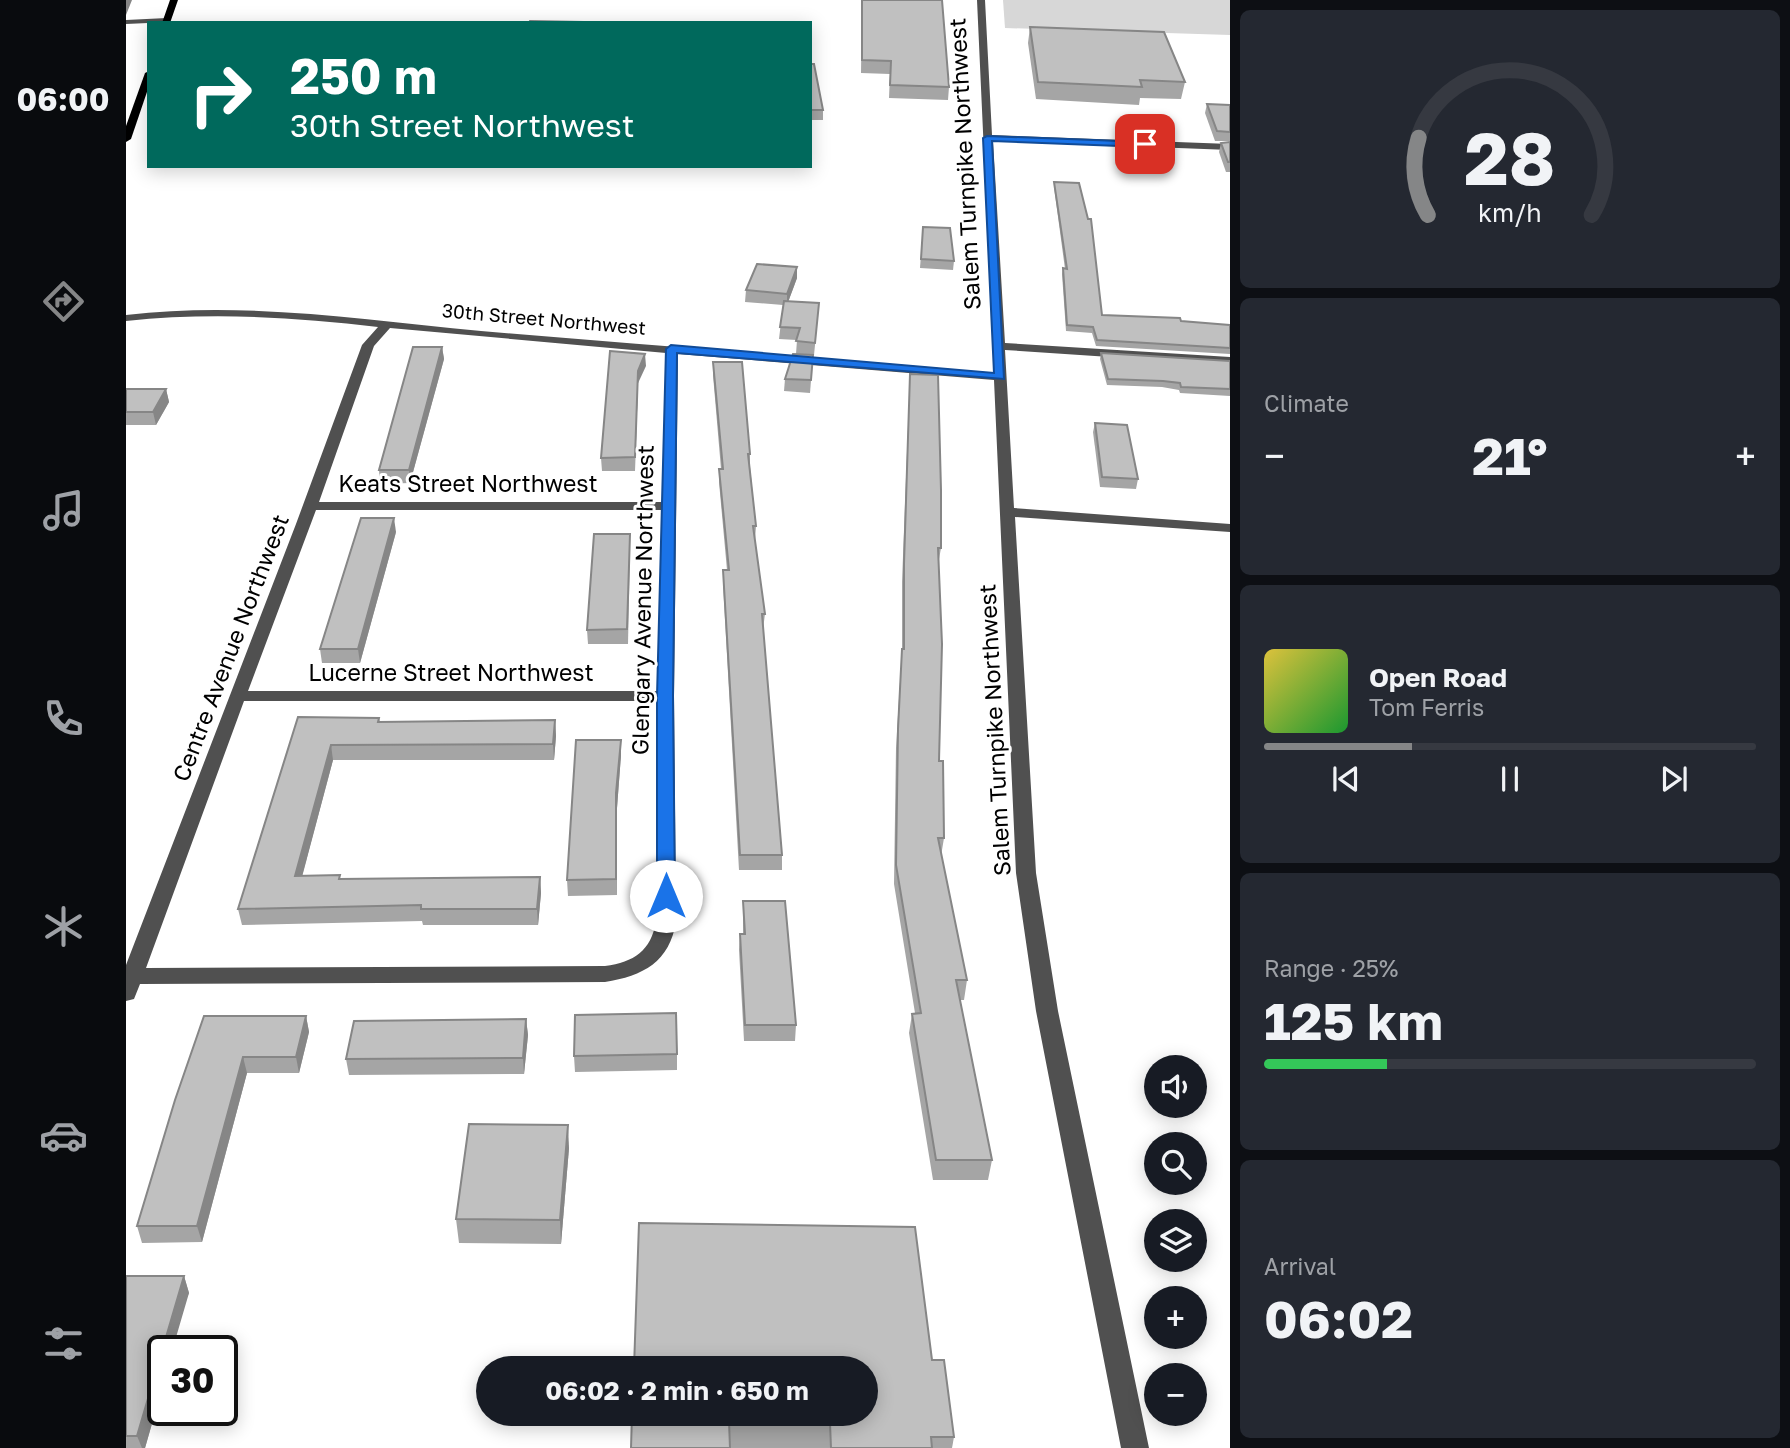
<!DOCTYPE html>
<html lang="en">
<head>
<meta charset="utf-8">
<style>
  body { margin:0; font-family:"Golos Text",sans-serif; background:#242831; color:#f1f3f6; height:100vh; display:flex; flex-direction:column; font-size:26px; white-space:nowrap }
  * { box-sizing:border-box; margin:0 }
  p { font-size:23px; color:#9ea1a6 }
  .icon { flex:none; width:38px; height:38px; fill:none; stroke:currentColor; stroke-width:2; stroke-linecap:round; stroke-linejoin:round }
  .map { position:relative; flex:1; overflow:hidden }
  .sheet { display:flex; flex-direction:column; gap:10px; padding:10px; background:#0d0f14; width:560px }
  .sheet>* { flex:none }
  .top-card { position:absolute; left:21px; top:21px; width:665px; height:147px; border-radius:0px; box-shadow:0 4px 18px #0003; background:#00695c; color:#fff; overflow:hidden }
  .fabs { position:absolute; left:1018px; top:1055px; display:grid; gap:14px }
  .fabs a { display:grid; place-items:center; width:63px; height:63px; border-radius:50%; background:#171b24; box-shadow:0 4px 18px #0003; font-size:35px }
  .speed { position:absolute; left:21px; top:1335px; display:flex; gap:14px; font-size:35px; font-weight:700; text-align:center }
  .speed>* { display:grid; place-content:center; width:91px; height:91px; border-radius:50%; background:#171b24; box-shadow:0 4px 18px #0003; line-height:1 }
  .speed .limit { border:4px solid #111; border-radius:10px; background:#fff; color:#111 }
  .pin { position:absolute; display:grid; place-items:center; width:60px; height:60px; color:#fff; margin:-30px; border-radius:14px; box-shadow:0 4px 10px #0006 }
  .me { position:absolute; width:77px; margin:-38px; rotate:0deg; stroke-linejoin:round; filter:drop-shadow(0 0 5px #0008) }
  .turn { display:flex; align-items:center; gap:24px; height:147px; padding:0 28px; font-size:32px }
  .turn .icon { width:91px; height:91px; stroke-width:2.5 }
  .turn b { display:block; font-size:49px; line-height:60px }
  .big { font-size:52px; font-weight:700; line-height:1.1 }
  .sheet .tile { flex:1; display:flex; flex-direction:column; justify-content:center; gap:10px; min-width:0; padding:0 24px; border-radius:10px; background:#242831 }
  .sheet .dial { align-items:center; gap:0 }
  .dial svg { height:182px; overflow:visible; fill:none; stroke:#363941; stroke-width:7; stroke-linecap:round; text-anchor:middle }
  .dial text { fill:#f1f3f6; stroke:none }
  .song { display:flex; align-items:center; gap:21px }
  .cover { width:84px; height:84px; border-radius:10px; background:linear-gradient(135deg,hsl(50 70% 55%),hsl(130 70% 35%)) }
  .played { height:7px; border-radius:4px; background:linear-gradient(90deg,#858687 30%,#363941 30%) }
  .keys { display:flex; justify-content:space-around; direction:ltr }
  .heat { display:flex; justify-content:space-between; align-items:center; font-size:38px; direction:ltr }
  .charge { height:10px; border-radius:5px; background:linear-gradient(90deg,#34c759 25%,#363941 0) }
  .trip { position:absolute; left:350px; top:1356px; width:402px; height:70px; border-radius:35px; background:#171b24; box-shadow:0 4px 18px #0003; font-weight:700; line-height:70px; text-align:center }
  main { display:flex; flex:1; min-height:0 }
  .menu { display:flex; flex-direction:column; width:126px; justify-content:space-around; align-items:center; background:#090b0e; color:#9ea1a6 }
  .menu .icon { width:49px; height:49px }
  .menu .on { color:#858687 }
  .menu b { font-size:32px; color:#f1f3f6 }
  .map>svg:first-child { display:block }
  .green { fill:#d7d7d7 }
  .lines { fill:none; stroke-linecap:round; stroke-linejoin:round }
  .minor { fill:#505050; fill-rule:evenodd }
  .major { fill:#000; fill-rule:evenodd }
  .wall { fill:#a5a5a5 }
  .shaded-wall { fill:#868686 }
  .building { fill:#c0c0c0; stroke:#868686; stroke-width:2 }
  .route { fill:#1a73e8; stroke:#114b97; stroke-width:2 }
  .labels { text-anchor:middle; stroke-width:6; stroke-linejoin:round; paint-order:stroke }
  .far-street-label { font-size:19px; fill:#000; stroke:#fff }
  .street-label { font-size:23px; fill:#000; stroke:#fff }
</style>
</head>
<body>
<main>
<nav class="menu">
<b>06:00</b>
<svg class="icon on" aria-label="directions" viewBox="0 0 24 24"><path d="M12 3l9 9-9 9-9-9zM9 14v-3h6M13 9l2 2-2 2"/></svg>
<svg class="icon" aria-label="music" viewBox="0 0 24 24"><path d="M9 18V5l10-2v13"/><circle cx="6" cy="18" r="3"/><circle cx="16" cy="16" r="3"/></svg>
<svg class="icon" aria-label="phone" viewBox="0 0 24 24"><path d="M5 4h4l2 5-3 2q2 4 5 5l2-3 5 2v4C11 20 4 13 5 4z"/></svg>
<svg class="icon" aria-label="climate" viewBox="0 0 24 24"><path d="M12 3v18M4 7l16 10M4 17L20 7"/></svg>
<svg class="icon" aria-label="car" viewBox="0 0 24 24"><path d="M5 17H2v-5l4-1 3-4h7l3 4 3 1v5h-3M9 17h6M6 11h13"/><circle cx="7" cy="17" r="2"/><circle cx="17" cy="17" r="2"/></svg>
<svg class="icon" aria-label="filters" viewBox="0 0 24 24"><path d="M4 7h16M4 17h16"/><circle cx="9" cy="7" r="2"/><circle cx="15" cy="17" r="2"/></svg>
</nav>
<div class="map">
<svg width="1104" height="1448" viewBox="0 0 1104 1448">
  <rect width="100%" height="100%" fill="#fff"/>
  <!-- green -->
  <polygon class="green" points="877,0 1104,0 1104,35 879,28"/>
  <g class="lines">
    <!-- minor -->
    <g class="minor">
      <path d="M 851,0 L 859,0 L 866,135 L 1104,144 L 1104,150 L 867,141 L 879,343 L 1104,357 L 1104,365 L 879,350 L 888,508 L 1104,524 L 1104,532 L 889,517 L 910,873 L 932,1011 L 1023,1448 L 995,1448 L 910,1011 L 890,873 L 868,380 L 552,354 L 548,696 L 550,921 C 544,962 517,976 479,982 L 14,984 L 8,999 L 0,1001 L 0,965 L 170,524 L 236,345 L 252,327 C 167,317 85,312 0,321 L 0,315 C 120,301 236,320 355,331 C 526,346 697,357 868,373 ZM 264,328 L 540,353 L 536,502 L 193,502 L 248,346 ZM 190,510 L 536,510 L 531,691 L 122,691 ZM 118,701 L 530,701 L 530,921 C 525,951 508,962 479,966 L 20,968 Z"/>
      <polygon points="41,18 44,22 0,24 0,20"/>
    </g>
    <!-- major -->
    <g class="major">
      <polygon points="44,0 52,0 44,23 36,23"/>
      <polygon points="23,71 23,86 5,139 0,142 0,126 19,73"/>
    </g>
  </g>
  <!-- wall -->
  <g class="wall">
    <polygon points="736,0 823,87 822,100 763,98 764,74 735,73"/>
    <polygon points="904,27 1059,82 1055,99 1014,98 1013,105 910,99 902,43"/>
    <polygon points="684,64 697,110 697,120 684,120"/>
    <polygon points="1081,104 1104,105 1104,141 1089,141 1079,113"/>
    <polygon points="1104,142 1104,172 1100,172 1093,152 1095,143"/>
    <polygon points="928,182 976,315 1104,325 1104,354 970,346 966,333 940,331 936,274 937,268 939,269 928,187"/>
    <polygon points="797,227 828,261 827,270 794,268"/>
    <polygon points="671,267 671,278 662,302 692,315 688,355 670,354 671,340 653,339 657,305 619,302 620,290"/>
    <polygon points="316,347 318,359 284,483 254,484 253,470"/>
    <polygon points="975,353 1104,361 1104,396 1054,393 1053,390 1036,387 981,385 974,359"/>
    <polygon points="687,355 684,393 658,391 659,379"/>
    <polygon points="587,362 624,454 624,467 630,526 629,540 639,614 637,629 656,855 656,870 613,870 597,584 597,570 601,570 593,482 593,469 595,469 587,375"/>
    <polygon points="520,366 512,383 509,471 476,471 475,458"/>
    <polygon points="784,374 815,548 812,565 813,761 818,838 815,856 841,980 838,1000 834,1000 866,1160 862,1180 807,1180 783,1033 786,1014 789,1013 768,884 770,748 776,649 776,582"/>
    <polygon points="0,389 40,389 43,402 30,425 0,425"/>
    <polygon points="969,423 1012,479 1010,489 974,487 967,432"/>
    <polygon points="270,532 234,663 196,663 194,649"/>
    <polygon points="504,548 502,644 462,644 461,630"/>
    <polygon points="172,717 253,718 254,722 429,720 430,736 428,760 207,760 176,876 214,879 414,877 415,893 412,925 297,925 296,921 116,925 112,909"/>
    <polygon points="495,740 495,755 491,808 491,895 442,896 441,880"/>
    <polygon points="617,901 670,1025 669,1041 618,1041 613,950 614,934 617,934"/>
    <polygon points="180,1016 183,1032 173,1073 121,1073 76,1242 16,1243 11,1226 49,1100"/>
    <polygon points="400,1019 402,1035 398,1074 223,1075 220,1059"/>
    <polygon points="551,1054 551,1070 449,1072 448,1056"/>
    <polygon points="443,1148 435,1244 333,1243 330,1219"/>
    <polygon points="0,1276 58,1276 63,1293 37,1351 37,1385 19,1448 0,1448"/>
    <polygon points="806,1360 828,1437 826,1448 505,1448"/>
  </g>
  <!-- shaded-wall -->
  <g class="shaded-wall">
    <polygon points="0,0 6,0 0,15"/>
    <polygon points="671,267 671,278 661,305 661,294"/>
    <polygon points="316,347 318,359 284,483 283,470"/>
    <polygon points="519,354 520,366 512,383 509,471 512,371"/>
    <polygon points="40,389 43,402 30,425 27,412"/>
    <polygon points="268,518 270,532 234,663 232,649"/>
    <polygon points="429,720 430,736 428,760 427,744"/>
    <polygon points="495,740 495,755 491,808 491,895 490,793"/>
    <polygon points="205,745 207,760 172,892 169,876"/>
    <polygon points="414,877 415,893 412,925 411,909"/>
    <polygon points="180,1016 183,1032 173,1073 170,1057"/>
    <polygon points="400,1019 402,1035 398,1074 397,1058"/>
    <polygon points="117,1057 121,1073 76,1242 71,1226"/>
    <polygon points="442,1125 443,1148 435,1244 434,1220"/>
    <polygon points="58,1276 63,1293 46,1351 37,1351 37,1385 19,1448 16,1448 11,1436"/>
  </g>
  <!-- building -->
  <g class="building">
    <polygon points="736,0 816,0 823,87 764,85 765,61 736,60"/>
    <polygon points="404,21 458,22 403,23"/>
    <polygon points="904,27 1038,32 1059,82 1014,80 1016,87 912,82"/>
    <polygon points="684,64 688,64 697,110 684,110"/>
    <polygon points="1081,104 1104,105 1104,132 1091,131"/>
    <polygon points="1104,142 1104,162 1102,162 1095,143"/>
    <polygon points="928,182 953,183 962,219 965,219 976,315 1054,318 1055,321 1104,325 1104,348 971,340 967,327 941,325 937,268 941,269"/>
    <polygon points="797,227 824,228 828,261 795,259"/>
    <polygon points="631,264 671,267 661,294 620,290"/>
    <polygon points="658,301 693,303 689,343 670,341 674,328 654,327"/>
    <polygon points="287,347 316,347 283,470 253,470"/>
    <polygon points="484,351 519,354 512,371 509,457 475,458"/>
    <polygon points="975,353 1104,361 1104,389 1055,387 1054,383 1037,381 982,379"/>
    <polygon points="667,354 687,355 685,380 659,379"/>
    <polygon points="587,362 616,362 624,454 622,454 630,526 627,526 639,614 636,614 656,855 614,855 597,570 603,570 593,469 597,469"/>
    <polygon points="784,374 812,375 815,490 815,548 812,548 816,644 813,761 817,761 818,838 812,838 841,980 830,980 866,1160 810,1160 786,1014 795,1013 770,865 772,729 776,649 778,649 778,564"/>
    <polygon points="0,389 40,389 27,412 0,412"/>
    <polygon points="969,423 1001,425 1012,479 976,477"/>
    <polygon points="235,518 268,518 232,649 194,649"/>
    <polygon points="468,534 504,534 501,629 461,630"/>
    <polygon points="172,717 253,718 252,722 429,720 427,744 205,745 169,876 214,875 213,879 414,877 411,909 295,909 295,905 112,909"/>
    <polygon points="450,740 495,740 490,793 490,879 441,880"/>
    <polygon points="617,901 659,901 670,1025 619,1025 614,934 619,934"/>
    <polygon points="550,1013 551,1054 448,1056 449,1015"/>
    <polygon points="78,1016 180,1016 170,1057 117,1057 71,1226 11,1226 49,1100"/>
    <polygon points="400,1019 397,1058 220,1059 228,1021"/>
    <polygon points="343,1124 442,1125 434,1220 330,1219"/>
    <polygon points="513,1223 789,1227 806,1360 818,1360 828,1437 805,1437 806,1448 705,1448 704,1423 603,1421 604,1448 505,1448 506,1414 740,1414 740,1368 508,1368"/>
    <polygon points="0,1276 58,1276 11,1436 0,1436"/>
  </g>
  <!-- route -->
  <polygon class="route" points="861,136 1019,142 1023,144 1019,147 866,141 878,379 551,353 547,696 549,896 546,901 534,901 531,896 531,696 540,349 545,345 868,373 857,138"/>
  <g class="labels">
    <!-- far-street labels -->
    <g class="far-street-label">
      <text transform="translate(418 319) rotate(5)" y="7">30th Street Northwest</text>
    </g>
    <!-- street labels -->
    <g class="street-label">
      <text transform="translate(839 164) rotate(-93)" y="8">Salem Turnpike Northwest</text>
      <text x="342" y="492">Keats Street Northwest</text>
      <text transform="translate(517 600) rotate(-89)" y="8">Glengary Avenue Northwest</text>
      <text transform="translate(105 648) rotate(-69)" y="8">Centre Avenue Northwest</text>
      <text x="325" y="681">Lucerne Street Northwest</text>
      <text transform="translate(869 730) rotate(-93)" y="8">Salem Turnpike Northwest</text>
    </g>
  </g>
</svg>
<div class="fabs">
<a><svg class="icon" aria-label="sound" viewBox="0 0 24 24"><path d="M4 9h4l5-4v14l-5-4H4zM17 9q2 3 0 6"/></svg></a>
<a><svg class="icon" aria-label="search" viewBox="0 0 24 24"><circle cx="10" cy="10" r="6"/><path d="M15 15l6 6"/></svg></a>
<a><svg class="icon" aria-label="layers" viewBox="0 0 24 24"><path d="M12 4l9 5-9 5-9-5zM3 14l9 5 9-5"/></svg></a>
<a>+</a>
<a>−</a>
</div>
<div class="speed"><div class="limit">30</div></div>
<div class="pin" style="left:1019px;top:144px;background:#d93025"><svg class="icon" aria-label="arrive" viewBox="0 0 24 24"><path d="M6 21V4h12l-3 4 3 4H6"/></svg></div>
<svg class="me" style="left:540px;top:896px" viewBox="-20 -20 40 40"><circle r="19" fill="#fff"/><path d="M0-13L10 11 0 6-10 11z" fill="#1a73e8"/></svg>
<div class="trip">06:02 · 2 min · 650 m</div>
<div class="top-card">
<div class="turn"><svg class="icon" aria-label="right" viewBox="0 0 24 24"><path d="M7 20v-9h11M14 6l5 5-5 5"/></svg><div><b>250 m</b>30th Street Northwest</div></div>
</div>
</div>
<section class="sheet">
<div class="tile dial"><svg viewBox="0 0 100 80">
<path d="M14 69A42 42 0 1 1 86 69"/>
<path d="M14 69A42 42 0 0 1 10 35" stroke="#858687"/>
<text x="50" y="56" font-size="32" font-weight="700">28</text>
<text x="50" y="72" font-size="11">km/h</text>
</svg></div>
<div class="tile"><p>Climate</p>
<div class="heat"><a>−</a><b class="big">21°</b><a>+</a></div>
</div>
<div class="tile">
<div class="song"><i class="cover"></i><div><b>Open Road</b><p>Tom Ferris</p></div></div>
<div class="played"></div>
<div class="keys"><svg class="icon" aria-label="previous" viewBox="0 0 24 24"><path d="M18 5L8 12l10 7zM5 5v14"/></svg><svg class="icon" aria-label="pause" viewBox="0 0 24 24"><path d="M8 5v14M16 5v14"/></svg><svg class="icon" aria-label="next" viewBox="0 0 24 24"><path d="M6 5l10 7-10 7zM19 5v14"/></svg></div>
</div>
<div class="tile"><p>Range · 25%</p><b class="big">125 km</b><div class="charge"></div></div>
<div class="tile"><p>Arrival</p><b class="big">06:02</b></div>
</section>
</main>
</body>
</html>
